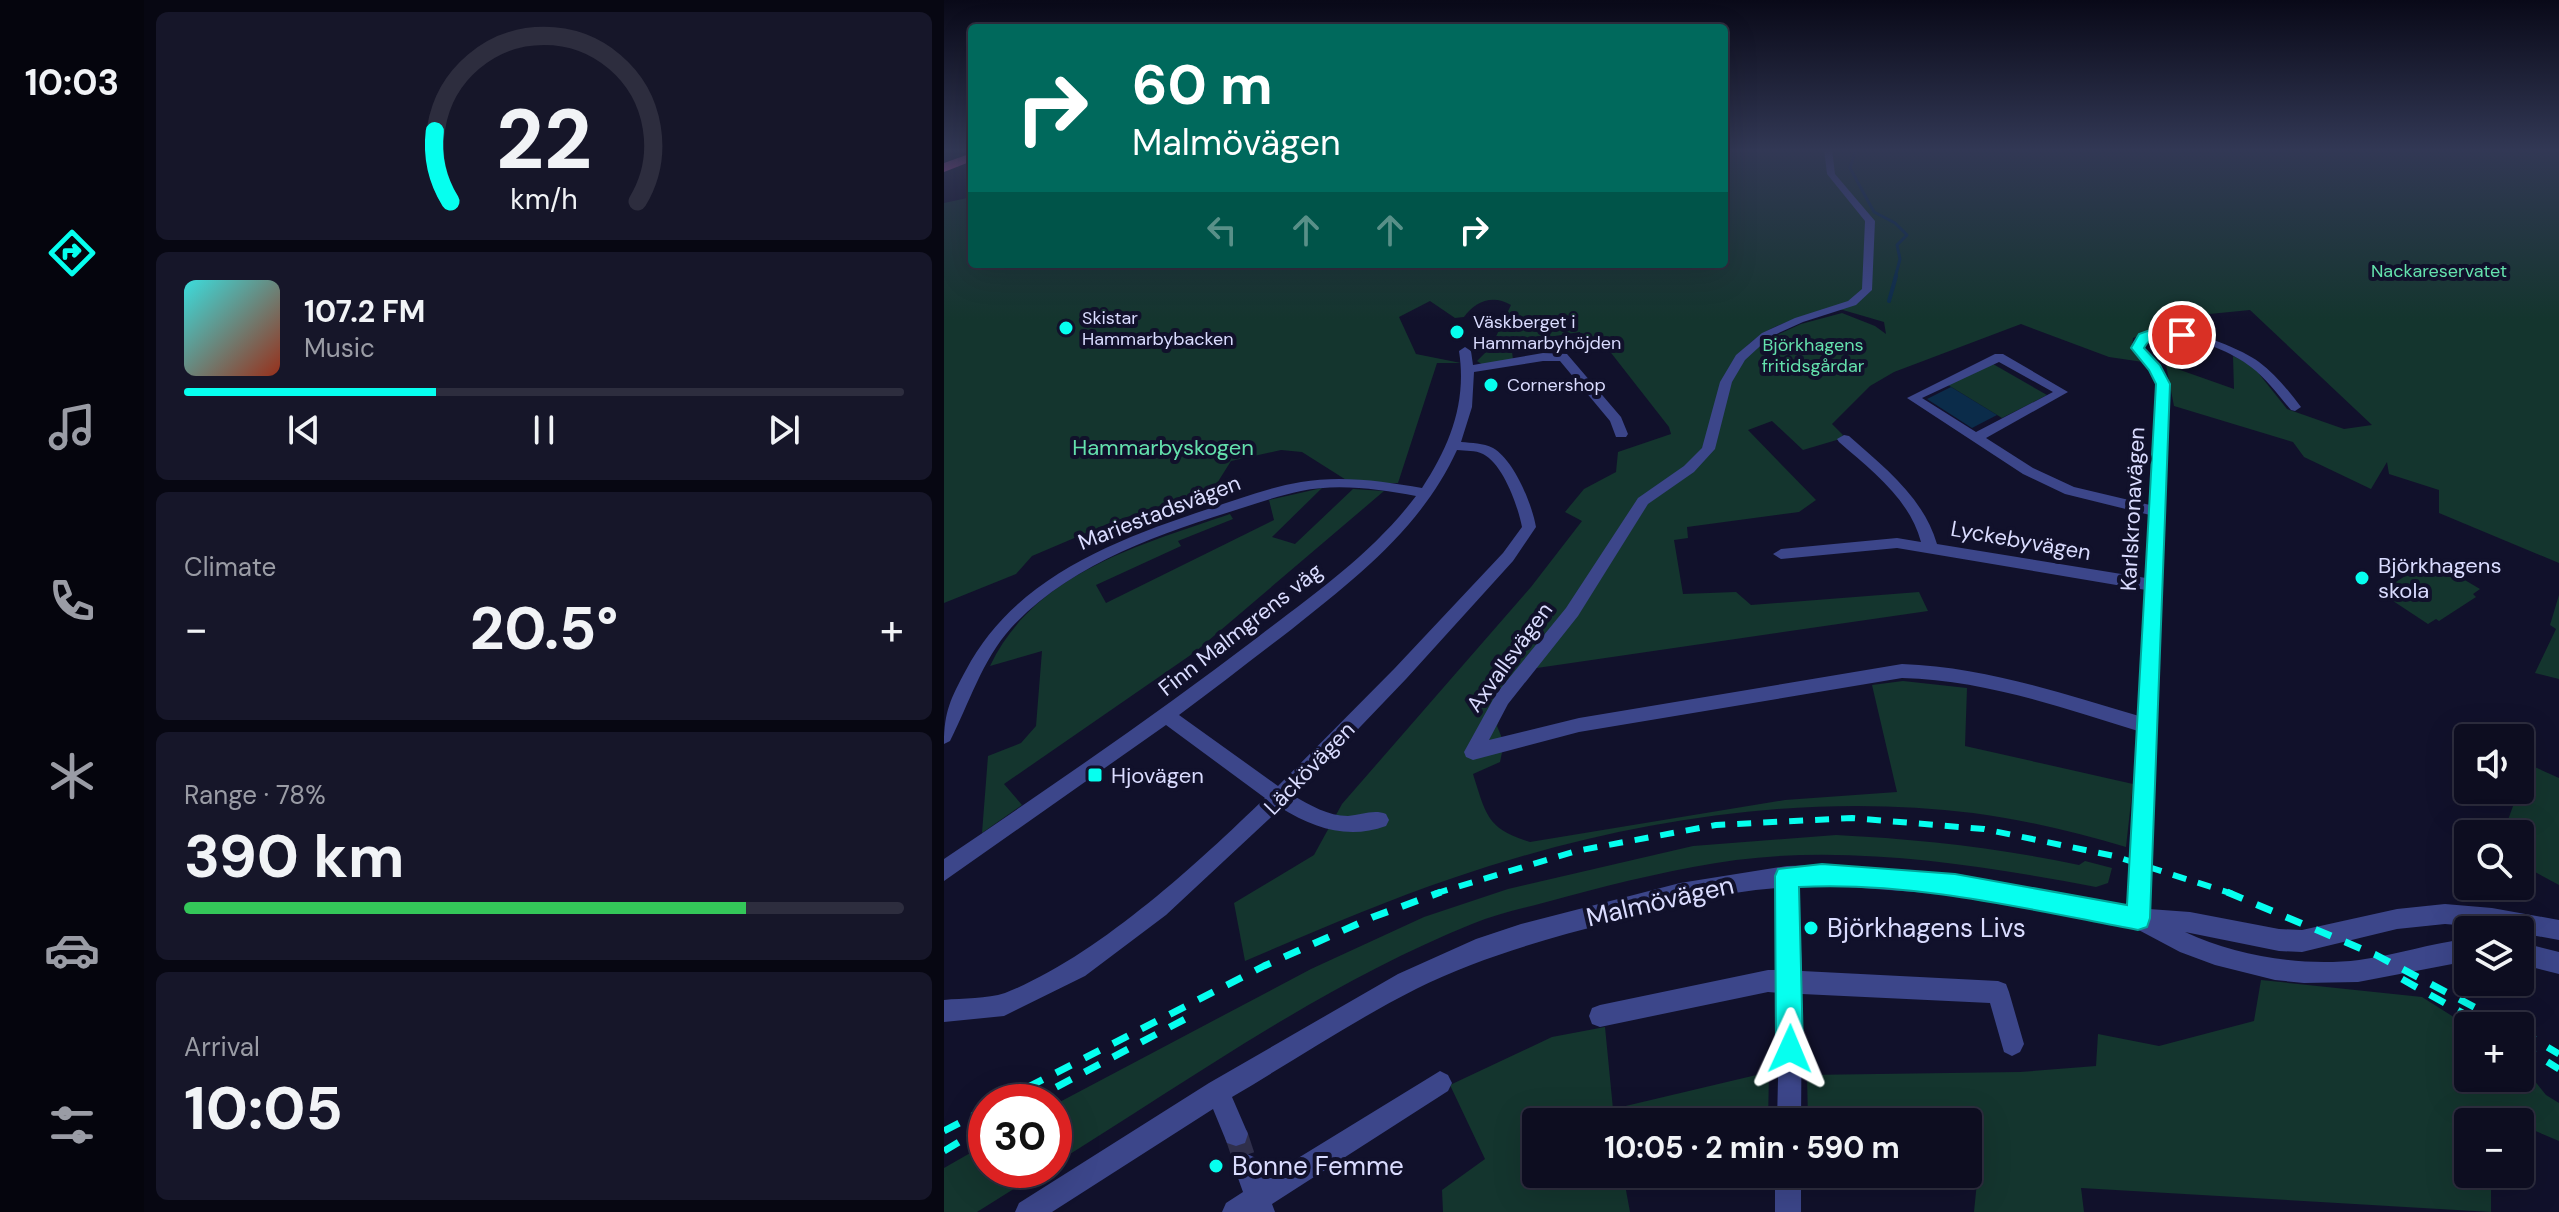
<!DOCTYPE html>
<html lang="en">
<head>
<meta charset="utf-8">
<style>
  body { margin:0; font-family:"DM Sans",sans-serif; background:#161629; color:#f1f3f6; height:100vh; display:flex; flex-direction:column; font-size:30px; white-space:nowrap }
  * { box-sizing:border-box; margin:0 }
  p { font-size:26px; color:#9a9ca5 }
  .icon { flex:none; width:44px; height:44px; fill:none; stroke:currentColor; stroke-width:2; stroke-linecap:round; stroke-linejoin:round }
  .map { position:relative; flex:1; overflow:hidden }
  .panel { display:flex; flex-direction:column; gap:12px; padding:12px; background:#070712; width:800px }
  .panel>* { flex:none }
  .guide { position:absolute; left:24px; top:24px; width:760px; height:244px; border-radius:8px; box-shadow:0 8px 32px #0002,0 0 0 2px #2d2d3e; background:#00695c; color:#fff; overflow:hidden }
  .tools { position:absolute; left:1510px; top:724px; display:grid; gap:16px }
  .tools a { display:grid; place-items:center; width:80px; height:80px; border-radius:8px; background:#0d0d20; box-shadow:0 8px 32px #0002,0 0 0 2px #2d2d3e; font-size:40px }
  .speed { position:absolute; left:24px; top:1084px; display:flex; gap:16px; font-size:40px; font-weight:700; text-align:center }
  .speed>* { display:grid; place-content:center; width:104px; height:104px; border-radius:50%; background:#0d0d20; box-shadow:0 8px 32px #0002,0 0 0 2px #2d2d3e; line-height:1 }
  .speed .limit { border:12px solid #d22; background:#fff; color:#111 }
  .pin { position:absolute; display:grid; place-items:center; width:68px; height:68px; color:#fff; margin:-34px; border:4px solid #fff; border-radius:50%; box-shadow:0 2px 8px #0007 }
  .me { position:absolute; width:88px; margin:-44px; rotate:1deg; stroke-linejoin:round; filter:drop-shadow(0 0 6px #0008) }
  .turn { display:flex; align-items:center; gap:28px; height:168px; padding:0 32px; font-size:36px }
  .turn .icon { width:104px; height:104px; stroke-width:2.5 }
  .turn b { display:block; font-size:56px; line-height:68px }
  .lanes { display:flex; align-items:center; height:76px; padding:0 32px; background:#0003; justify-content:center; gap:40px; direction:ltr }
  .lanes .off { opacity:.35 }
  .big { font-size:60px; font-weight:700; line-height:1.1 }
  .panel .card { flex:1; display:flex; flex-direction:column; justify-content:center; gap:12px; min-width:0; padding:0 28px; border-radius:12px; background:#161629 }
  .panel .dial { align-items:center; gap:0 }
  .dial svg { height:208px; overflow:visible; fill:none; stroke:#2d2d3e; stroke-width:7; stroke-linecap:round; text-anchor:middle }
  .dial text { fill:#f1f3f6; stroke:none }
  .song { display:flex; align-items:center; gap:24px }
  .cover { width:96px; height:96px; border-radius:12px; background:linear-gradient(135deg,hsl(180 70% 55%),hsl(10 70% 35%)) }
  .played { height:8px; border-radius:4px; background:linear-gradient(90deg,#06ffef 35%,#2d2d3e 35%) }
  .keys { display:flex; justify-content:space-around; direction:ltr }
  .heat { display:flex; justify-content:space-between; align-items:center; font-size:44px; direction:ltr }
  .charge { height:12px; border-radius:6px; background:linear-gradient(90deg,#34c759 78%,#2d2d3e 0) }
  .trip { position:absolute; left:578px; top:1108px; width:460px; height:80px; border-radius:8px; background:#0d0d20; box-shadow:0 8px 32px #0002,0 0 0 2px #2d2d3e; font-weight:700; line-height:80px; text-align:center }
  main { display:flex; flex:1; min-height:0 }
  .tab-bar { display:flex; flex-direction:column; width:144px; justify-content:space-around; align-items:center; background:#05050d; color:#9a9ca5 }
  .tab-bar .icon { width:56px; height:56px }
  .tab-bar .active { color:#06ffef }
  .tab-bar b { font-size:36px; color:#f1f3f6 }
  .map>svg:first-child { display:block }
  .green { fill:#14352e; fill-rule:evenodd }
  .water { fill:#0b2c4a }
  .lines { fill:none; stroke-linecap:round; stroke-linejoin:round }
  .stream-far1 { stroke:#0b2c4a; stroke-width:3 }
  .stream { stroke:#0b2c4a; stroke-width:4 }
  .minor-tunnel { stroke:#2f2f4b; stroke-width:23; stroke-dasharray:23 12; stroke-linecap:butt }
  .minor { fill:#3c468a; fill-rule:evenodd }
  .highway { fill:#ff55c3; fill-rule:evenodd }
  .rail-far1 { stroke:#06ffef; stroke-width:6; stroke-dasharray:14 12; stroke-linecap:butt }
  .rail { stroke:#06ffef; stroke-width:7; stroke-dasharray:17 15; stroke-linecap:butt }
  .route { fill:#06ffef; stroke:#04a69b; stroke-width:2 }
  .poi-dot { fill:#06ffef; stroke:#11112b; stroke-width:3 }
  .labels { text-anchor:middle; stroke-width:8; stroke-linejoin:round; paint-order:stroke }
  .far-park-label { font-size:18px; fill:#64e1ad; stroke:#11112b }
  .far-poi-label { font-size:18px; fill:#dadcff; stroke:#11112b; text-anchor:start }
  .park-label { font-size:22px; fill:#64e1ad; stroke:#11112b }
  .street-label { font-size:22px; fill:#dadcff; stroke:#11112b }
  .poi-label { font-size:22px; fill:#dadcff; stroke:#11112b; text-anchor:start }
  .near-street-label { font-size:26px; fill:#dadcff; stroke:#11112b }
  .near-poi-label { font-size:26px; fill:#dadcff; stroke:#11112b; text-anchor:start }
</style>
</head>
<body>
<main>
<nav class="tab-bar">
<b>10:03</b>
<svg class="icon active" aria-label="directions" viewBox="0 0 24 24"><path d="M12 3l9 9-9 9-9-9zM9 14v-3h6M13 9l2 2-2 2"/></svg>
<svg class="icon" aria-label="music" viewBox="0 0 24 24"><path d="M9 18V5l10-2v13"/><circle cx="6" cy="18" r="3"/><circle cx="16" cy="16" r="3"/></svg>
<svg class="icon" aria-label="phone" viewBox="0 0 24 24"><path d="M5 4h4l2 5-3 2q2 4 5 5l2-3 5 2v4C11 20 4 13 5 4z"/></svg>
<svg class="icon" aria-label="climate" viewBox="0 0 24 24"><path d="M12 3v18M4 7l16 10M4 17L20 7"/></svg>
<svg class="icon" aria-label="car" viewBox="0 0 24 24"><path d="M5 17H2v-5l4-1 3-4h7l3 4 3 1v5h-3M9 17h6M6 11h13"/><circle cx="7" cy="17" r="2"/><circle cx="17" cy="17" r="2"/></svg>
<svg class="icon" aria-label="filters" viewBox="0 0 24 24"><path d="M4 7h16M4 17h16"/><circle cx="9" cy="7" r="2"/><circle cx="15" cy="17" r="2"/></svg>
</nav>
<section class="panel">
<div class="card dial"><svg viewBox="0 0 100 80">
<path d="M14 69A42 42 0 1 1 86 69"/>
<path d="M14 69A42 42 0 0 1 8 42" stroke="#06ffef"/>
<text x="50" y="56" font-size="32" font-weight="700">22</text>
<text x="50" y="72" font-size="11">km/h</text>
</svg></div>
<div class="card">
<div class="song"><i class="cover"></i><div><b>107.2 FM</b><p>Music</p></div></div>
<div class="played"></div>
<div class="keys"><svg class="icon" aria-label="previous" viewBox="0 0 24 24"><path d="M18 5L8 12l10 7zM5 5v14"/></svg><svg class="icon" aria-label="pause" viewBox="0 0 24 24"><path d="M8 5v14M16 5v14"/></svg><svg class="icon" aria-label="next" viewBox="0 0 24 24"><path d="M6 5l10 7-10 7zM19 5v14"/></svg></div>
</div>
<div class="card"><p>Climate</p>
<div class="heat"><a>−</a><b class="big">20.5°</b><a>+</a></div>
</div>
<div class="card"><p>Range · 78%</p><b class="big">390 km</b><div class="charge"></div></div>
<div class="card"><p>Arrival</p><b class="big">10:05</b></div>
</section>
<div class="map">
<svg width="1615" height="1212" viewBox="0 0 1615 1212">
  <rect width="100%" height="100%" fill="#11112b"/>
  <!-- green -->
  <g class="green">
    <path d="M 780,149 L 1615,149 L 1615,563 L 1495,513 L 1495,490 L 1445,474 L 1443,462 L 1427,489 L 1360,457 L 1349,442 L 1230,406 L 1222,365 L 1290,389 L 1289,356 L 1308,365 L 1343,409 L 1400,429 L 1428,425 L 1306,310 L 1245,316 L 1261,338 C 1237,331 1212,327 1189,338 L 1188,347 L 1199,362 L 1165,357 L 1077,324 L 950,372 L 926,386 L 888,424 L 899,435 L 896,439 L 859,450 L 828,421 L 804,430 L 872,500 L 855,512 L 743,527 L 744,538 L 730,540 L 739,594 L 792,592 L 807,605 L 975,592 L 984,611 L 586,669 L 560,704 L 553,726 L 560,743 L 556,762 L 529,774 C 542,815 543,829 586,842 L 841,800 L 953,792 L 928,685 L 959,681 L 1023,688 L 1021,746 L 1189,784 L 1182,847 C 1132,832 1081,820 1029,813 C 856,791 672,822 509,878 C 438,902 369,932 301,961 L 290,903 L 370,855 L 398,804 L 587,587 L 638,521 L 621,512 L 640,489 L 672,472 L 674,452 L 727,434 L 725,427 L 664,349 L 644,353 L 636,332 L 567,343 L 569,360 L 539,365 L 533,361 L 547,347 L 567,305 C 549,294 531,301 520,317 L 511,318 L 486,301 L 455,317 L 472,354 L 517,363 L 493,363 L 454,483 L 407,483 L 358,452 L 337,450 L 287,461 L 270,488 L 168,522 L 88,556 L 72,574 L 0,603 L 0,203 L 28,197 L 28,264 L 780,264 ZM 892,308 L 940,322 L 942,334 L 931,326 L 898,313 L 857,324 L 820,341 L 783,372 C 811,325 843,322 892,308 Z"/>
    <polygon points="1049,364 1103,395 1058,418 1004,385"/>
    <path d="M 378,488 L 328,537 L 351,544 L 409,489 L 440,491 L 251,652 L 60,784 L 78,805 L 38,833 L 44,756 L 77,743 L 92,726 L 98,651 L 46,666 C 90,573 196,545 286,514 L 289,519 L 234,541 L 237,546 L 152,585 L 162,603 L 330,520 L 325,500 Z"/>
    <polygon points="1492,563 1536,589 1529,594 1532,597 1495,621 1492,619 1484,624 1440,595 1448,591 1444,587 1480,564 1485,567"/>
    <polygon points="1615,595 1615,679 1591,673 1612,629 1606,625"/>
    <polygon points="1584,764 1615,778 1615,885 1576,864 1576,834 1559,834"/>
    <path d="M 892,835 C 974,839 1055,848 1135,865 L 1141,861 L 1168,868 L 1164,883 L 1152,887 C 1034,865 911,845 792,860 C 735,868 676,882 621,897 C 590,906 557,912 528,924 C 379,984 246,1080 110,1164 L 110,1105 L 367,969 L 480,917 L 564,889 L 749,846 Z"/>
    <polygon points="1317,980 1478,997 1524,1026 1524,1078 1576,1078 1576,1063 1602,1095 1615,1103 1615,1141 1549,1113 1548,1122 1524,1122 1524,1174 1547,1174 1547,1212 1137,1188 1140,1212 1030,1212 1033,1182 1029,1121 864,1120 863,1075 1076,1072 1152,1066 1154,1034 1215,1046 1310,1021"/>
    <polygon points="661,1027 669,1109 825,1072 824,1122 592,1122 592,1174 679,1174 686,1212 499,1212 498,1190 541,1159 506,1085 608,1037"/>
    <polygon points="42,1144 42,1170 100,1170 33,1212 0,1212 0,1168"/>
  </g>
  <!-- water -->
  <polygon class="water" points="1007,387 1053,415 1028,428 983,399"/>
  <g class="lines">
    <!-- stream-far1 -->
    <polyline class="stream-far1" points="912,149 906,168 930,212 951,223 963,235 953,245 956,259 951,278"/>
    <!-- stream -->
    <polyline class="stream" points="945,301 952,276"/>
    <!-- minor-tunnel -->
    <polyline class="minor-tunnel" points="292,1134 303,1167"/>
    <!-- minor -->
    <g class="minor">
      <path d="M 880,149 L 888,149 L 891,174 L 931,221 L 928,290 L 912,305 L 859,322 L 826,337 L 801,360 L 788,382 L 771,449 L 750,472 L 704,504 L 634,616 L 564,704 L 545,740 L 635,718 L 958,664 C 1041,667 1116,693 1195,716 L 1202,590 L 953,548 L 837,559 L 829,554 L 837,549 L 953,538 L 977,542 C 965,498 928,471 895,442 L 893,439 L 900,435 L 905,436 C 941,468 979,497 993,544 L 1202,578 L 1206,515 L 1121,494 L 1079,474 L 963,398 L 1051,354 L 1059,354 L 1124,392 L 1042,438 L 1089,468 L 1130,487 L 1206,505 L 1213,384 L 1206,369 L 1187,348 C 1199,307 1294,346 1315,362 C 1331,374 1345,391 1357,407 L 1351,411 L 1347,410 C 1334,395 1323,379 1307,367 C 1284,349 1226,325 1200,344 L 1199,348 L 1215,365 L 1225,384 L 1205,909 L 1246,912 L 1335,929 L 1358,930 L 1453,909 L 1501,904 L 1548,908 L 1615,920 L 1615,940 L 1576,933 L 1576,930 L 1501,924 L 1453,929 L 1358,952 L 1335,951 L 1241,932 C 1293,956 1358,967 1415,960 C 1452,955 1487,943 1524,939 L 1524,961 L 1414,982 L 1360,983 L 1331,980 L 1271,965 L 1236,952 L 1189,927 L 1011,895 L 878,885 L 854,886 L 858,971 L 1054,981 L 1062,984 L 1065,992 L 1080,1044 L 1076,1052 L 1068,1056 L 1060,1052 L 1046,1003 L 858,994 L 857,1122 L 833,1122 L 836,993 L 824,992 L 656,1027 L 648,1024 L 645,1016 L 648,1008 L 656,1005 L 824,970 L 836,970 L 833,888 C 776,892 721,907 667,922 C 599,940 534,958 472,989 C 409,1021 349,1061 288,1097 L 304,1134 L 301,1143 L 292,1146 L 283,1143 L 269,1109 L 108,1212 L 71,1212 L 75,1203 L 265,1083 L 454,974 L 532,939 L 577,924 L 736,883 L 843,866 L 878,865 L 1011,875 L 1184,906 L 1194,731 C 1116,707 1040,680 958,678 L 635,732 L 529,760 L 522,757 L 520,752 L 552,694 L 622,608 L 694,498 L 740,466 L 758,448 L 776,382 L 792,355 L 818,333 L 851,318 L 904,301 L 918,289 L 921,221 L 883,174 ZM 1055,362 L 1109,392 L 1032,432 L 978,398 Z"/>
      <path d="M 521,347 L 527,351 L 529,365 L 599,353 L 623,354 L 677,417 L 684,434 L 682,437 L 672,437 L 666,421 L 616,361 L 599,361 L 530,372 L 528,407 L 517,442 C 528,443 539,443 549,448 C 570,460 588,504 592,527 L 569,561 L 462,679 L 350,796 C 366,805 384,816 404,816 C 417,815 430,809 442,814 L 445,820 L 442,826 C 404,840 370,828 337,808 L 222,915 L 141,976 L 60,1016 L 0,1022 L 0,1000 C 19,998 43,999 61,993 C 152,957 251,866 321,798 L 222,725 L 0,881 L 0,859 C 106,787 212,715 314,637 C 370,594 429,553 472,496 C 436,489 393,483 357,491 C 337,495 317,502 298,508 C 217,533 126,564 67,628 C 38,660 25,704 6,741 L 0,744 C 0,711 7,698 22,670 C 70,578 171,540 264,509 C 294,499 326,487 357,482 C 396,475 440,481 478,488 C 506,446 523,402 515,351 ZM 513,450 C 522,451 531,450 539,454 C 559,464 574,506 578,527 L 559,553 L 450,669 L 334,786 L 235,715 C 273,687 310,658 348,629 C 412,578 478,527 513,450 Z"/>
      <polygon points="1576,942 1615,952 1615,974 1576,964"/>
      <polygon points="496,1071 504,1075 508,1083 504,1091 328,1204 331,1212 278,1212 282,1203 299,1192 290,1167 294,1158 303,1154 312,1158 320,1179"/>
      <rect x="831" y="1174" width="26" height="38"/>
    </g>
    <!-- highway -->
    <polygon class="highway" points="28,153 28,161 0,172 0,163"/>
    <!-- rail-far1 -->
    <polyline class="rail-far1" points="490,894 632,851 772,825 908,818 1040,829 1170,856 1289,894"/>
    <!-- rail -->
    <g class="rail">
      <polyline points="1283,892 1432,955 1566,1026"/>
      <polyline points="1458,979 1538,1024"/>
      <polyline points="1576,1031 1615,1054"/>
      <polyline points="1576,1045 1615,1069"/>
      <polyline points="55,1102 320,966 429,917 497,892"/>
      <polyline points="84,1102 243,1018"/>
      <polyline points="0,1131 42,1109"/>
      <polyline points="0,1151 42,1126"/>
    </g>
  </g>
  <!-- sky -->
  <linearGradient id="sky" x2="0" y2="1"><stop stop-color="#090918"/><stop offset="0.47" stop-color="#323855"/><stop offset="1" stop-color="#323855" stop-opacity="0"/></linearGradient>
  <rect width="1615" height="319" fill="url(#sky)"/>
  <!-- route -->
  <path class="route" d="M 1209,329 L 1238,331 L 1245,335 C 1230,345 1210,328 1200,348 L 1216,365 L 1226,384 L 1206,918 L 1203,927 L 1194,930 C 1083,909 968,881 855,887 L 859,1049 L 855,1059 L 846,1063 L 836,1059 L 832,1049 L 831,876 L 834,869 L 878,864 L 1011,874 L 1183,905 L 1212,384 L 1205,370 L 1187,348 L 1195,334 Z"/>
  <!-- markers -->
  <g class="poi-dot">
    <circle cx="122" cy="328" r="8"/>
    <circle cx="513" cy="332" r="8"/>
    <circle cx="547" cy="385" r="8"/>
    <circle cx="1418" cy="578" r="8"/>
    <rect x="143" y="767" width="16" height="16" rx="4"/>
    <circle cx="867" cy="928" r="8"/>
    <circle cx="272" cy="1166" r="8"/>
  </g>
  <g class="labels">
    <!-- far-park labels -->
    <g class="far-park-label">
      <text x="1495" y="277">Nackareservatet</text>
      <text x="869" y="351">Björkhagens<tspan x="869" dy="21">fritidsgårdar</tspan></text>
    </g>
    <!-- far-poi labels -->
    <g class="far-poi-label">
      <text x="138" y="324">Skistar<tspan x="138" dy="21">Hammarbybacken</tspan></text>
      <text x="529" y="328">Väskberget i<tspan x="529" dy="21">Hammarbyhöjden</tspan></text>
      <text x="563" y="391">Cornershop</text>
    </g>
    <!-- park labels -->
    <g class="park-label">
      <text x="219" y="455">Hammarbyskogen</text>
    </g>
    <!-- street labels -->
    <g class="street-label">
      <text transform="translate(1188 509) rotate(-87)" y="8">Karlskronavägen</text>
      <text transform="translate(215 512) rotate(-21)" y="8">Mariestadsvägen</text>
      <text transform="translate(1077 540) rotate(10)" y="8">Lyckebyvägen</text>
      <text transform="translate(296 629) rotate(-38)" y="8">Finn Malmgrens väg</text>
      <text transform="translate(565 657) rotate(-54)" y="8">Axvallsvägen</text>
      <text transform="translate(365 768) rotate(-46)" y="8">Läckövägen</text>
    </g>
    <!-- poi labels -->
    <g class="poi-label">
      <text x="1434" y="573">Björkhagens<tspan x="1434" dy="25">skola</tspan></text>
      <text x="167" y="783">Hjovägen</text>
    </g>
    <!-- near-street labels -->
    <g class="near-street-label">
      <text transform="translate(716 901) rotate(-13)" y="9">Malmövägen</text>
    </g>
    <!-- near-poi labels -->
    <g class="near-poi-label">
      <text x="883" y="937">Björkhagens Livs</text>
      <text x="288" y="1175">Bonne Femme</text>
    </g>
  </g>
</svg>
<div class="tools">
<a><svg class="icon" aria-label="sound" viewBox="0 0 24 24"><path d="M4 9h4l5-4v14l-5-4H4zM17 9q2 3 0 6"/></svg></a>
<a><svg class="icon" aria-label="search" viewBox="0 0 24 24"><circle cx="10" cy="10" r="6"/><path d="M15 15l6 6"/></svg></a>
<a><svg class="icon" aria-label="layers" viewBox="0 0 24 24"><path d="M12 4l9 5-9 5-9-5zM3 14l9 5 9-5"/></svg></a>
<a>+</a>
<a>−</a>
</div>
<div class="speed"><div class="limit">30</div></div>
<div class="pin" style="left:1238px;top:335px;background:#d93025"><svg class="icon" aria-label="arrive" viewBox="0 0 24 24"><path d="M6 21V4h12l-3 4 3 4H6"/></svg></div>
<svg class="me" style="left:846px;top:1049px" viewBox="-20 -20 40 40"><path d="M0-17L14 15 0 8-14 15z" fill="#06ffef" stroke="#fff" stroke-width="4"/></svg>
<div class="trip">10:05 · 2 min · 590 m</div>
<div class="guide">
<div class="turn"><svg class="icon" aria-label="right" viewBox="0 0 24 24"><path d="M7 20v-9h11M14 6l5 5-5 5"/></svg><div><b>60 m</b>Malmövägen</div></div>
<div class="lanes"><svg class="icon off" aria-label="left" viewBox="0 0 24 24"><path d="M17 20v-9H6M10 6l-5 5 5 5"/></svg><svg class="icon off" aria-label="ahead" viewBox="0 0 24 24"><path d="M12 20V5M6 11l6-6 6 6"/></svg><svg class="icon off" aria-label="ahead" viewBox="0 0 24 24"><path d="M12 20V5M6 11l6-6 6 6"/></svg><svg class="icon" aria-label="right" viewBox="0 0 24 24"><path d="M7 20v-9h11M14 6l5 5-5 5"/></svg></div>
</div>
</div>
</main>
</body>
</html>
